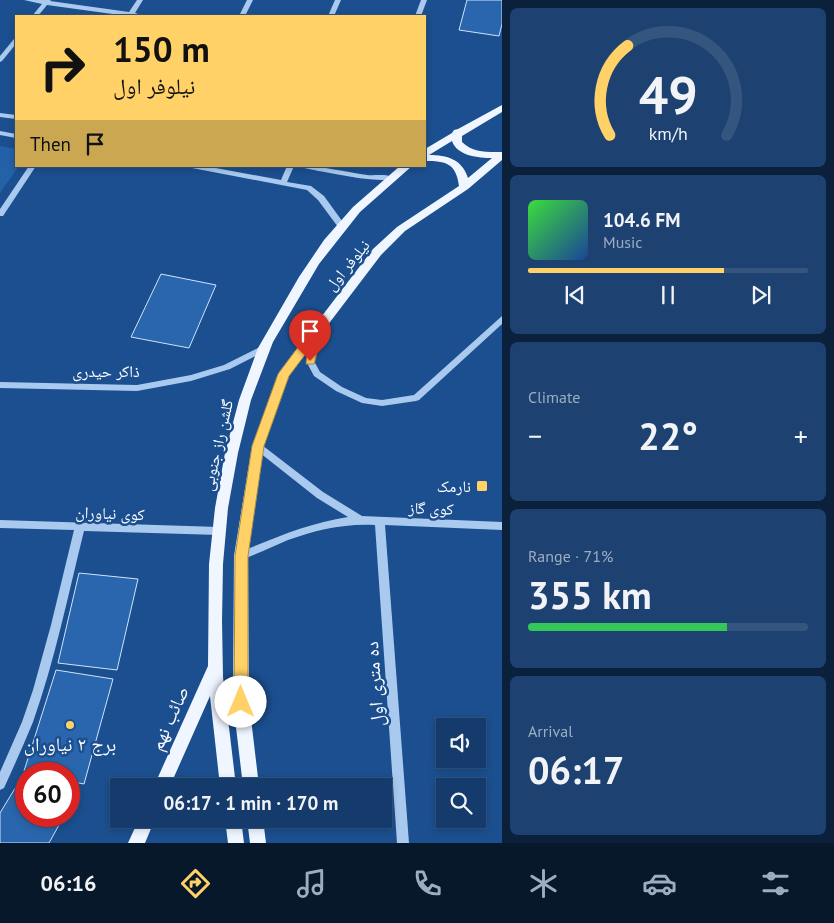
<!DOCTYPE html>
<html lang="en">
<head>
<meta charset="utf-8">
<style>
  body { margin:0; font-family:"PT Sans","Noto Naskh Arabic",sans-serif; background:#1d4271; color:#f1f3f6; height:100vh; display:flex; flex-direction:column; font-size:19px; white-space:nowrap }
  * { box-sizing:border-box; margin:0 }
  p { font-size:16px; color:#9dadc1 }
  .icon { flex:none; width:28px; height:28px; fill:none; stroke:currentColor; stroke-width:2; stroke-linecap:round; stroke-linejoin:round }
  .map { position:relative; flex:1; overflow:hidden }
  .details { display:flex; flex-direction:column; gap:8px; padding:8px; background:#0b203b; width:332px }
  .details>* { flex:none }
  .guide { position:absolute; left:15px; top:15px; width:411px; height:152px; border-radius:0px; box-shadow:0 2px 8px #0003,0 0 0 1px #33557e; background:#ffd166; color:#111; overflow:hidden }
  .controls { position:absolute; left:436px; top:718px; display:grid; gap:10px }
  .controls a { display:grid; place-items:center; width:50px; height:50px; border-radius:0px; background:#143b6b; box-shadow:0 2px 8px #0003,0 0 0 1px #33557e; font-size:25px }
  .speed { position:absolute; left:15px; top:762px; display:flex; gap:10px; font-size:25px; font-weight:700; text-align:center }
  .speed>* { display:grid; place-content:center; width:65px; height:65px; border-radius:50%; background:#143b6b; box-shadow:0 2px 8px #0003,0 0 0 1px #33557e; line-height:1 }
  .speed .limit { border:8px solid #d22; background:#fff; color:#111 }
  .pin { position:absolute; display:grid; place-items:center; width:42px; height:42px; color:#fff; margin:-51px -21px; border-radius:50% 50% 50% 0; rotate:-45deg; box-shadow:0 0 5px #0007 }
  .pin .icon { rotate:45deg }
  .me { position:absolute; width:55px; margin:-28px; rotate:0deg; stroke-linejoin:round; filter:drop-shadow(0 0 4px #0008) }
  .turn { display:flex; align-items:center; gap:18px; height:105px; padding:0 15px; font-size:22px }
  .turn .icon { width:65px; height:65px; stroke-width:2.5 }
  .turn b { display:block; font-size:35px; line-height:42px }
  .then { display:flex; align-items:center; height:48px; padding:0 15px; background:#0003; gap:10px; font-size:19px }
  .big { font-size:38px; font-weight:600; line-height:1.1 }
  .details .card { flex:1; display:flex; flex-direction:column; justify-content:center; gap:8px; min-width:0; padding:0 18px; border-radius:8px; background:#1d4271 }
  .details .dial { align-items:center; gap:0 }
  .dial svg { height:130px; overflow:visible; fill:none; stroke:#33557e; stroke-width:7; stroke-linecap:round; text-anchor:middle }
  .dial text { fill:#f1f3f6; stroke:none }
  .song { display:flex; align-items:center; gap:15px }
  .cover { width:60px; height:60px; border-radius:8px; background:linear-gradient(135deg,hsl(120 70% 55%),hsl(220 70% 35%)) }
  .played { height:5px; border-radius:2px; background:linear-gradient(90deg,#ffd166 70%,#33557e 70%) }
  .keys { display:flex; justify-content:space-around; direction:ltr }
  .heat { display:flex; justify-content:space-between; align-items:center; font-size:28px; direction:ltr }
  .charge { height:8px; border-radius:4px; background:linear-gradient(90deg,#34c759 71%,#33557e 0) }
  .trip { position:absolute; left:110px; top:778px; width:282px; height:50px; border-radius:0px; background:#143b6b; box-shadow:0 2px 8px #0003,0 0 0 1px #33557e; font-weight:600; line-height:50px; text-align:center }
  .tabs { display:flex; height:80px; justify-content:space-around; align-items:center; background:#08182b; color:#9dadc1 }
  .tabs .icon { width:35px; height:35px }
  .tabs .on { color:#ffd166 }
  .tabs b { font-size:22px; color:#f1f3f6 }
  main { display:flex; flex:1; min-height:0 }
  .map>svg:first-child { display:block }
  .green { fill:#2461a8 }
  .building { fill:#2a66ad; stroke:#cfe3fa }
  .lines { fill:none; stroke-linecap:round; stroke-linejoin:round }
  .minor { fill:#a9c9ee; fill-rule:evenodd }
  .major { fill:#f0f6ff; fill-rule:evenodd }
  .route { fill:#ffd166; stroke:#a68842 }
  .poi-dot { fill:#ffd166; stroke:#1b4f8f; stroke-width:2 }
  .labels { text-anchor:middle; stroke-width:5; stroke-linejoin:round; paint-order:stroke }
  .street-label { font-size:16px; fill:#fff; stroke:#1b4f8f }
  .poi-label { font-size:16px; fill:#fff; stroke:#1b4f8f; text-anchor:end }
  .near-street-label { font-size:19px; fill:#fff; stroke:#1b4f8f }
  .near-poi-label { font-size:19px; fill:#fff; stroke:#1b4f8f }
</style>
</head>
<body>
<main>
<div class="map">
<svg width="502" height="843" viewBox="0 0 502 843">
  <rect width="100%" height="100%" fill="#1b4f8f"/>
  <!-- green -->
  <polygon class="green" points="0,146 16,149 16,166 19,166 0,193"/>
  <!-- building -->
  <g class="building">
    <polygon points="467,0 502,0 502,24 499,36 459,30"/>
    <polygon points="161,274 216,285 189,348 131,337"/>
    <polygon points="79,573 138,579 117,670 58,663"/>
    <polygon points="56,670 113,679 84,784 69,781 69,774 35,774 24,771"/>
    <polygon points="17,785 26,790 26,816 64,816 49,843 0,843 0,813"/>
  </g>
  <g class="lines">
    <!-- minor -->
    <g class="minor">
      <polygon points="24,0 51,0 50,1 129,12 137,0 143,0 135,13 146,16 127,16 47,5 38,16 32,16 42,4"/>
      <polygon points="247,0 253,0 245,16 239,16"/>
      <polygon points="335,0 341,0 334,16 328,16"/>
      <polygon points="421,0 427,0 421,16 415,16"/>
      <polygon points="16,38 16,44 2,61 0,62 0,56 14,39"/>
      <polygon points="0,113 16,115 16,119 0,117"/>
      <polygon points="0,131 16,134 16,138 0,135"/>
      <polygon points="29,166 36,166 3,216 0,216 0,209"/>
      <polygon points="189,166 205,166 281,180 287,166 294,166 287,182 311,186 324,196 345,225 341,227 338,227 318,200 307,190 192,168"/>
      <path d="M 301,166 C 323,166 345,172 367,175 C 375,176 387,173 393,178 C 383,185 320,171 304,168 Z"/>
      <polygon points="502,316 502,324 419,400 416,401 382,406 362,403 336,391 314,376 306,361 312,333 316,330 319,331 320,333 314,361 320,372 342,387 366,398 382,400 414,395"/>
      <polygon points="264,345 268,348 267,350 230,369 191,381 137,391 0,388 0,382 137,385 191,375 224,365"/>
      <path d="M 258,442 L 323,492 L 362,516 L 502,522 L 502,530 L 385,525 L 409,843 L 397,843 L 375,525 C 346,523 315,530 288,540 C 272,547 257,554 241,560 L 238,559 L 236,556 L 238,553 C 274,538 309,523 348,517 L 317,498 L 255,449 L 254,446 L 255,443 Z"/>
      <path d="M 0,520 L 219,527 L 222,528 L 224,531 L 222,534 L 219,535 L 84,531 C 68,595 55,660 33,722 C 24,744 14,766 4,788 L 0,790 L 0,772 L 22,722 L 33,690 L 51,625 L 74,530 L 0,528 Z"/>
    </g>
    <!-- major -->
    <g class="major">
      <path d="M 502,105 L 502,112 L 462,136 L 462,142 C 473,153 487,152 502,152 L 502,160 L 468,189 L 405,231 L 381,255 L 289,376 L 264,446 L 248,556 L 249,702 L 259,786 L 243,786 L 233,702 L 234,556 L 252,446 L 280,371 L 373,249 L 397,227 L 459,186 C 456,163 446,161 425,161 L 425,149 L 452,133 L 454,130 L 458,129 ZM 452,141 C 457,156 479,158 492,158 L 468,178 C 462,159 447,155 429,155 Z"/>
      <polygon points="400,166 412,166 360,212 319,264 273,342 251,400 238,453 228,508 223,564 222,621 223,677 236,786 220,786 210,696 170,786 154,786 208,666 209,564 215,508 225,453 239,400 258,348 299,277 324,240 353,207"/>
      <polygon points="139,819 155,819 145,843 128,843"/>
      <polygon points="225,819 241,819 244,843 228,843"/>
      <polygon points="247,819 263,819 266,843 250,843"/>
    </g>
  </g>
  <!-- route -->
  <polygon class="route" points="317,326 322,330 315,361 314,364 306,364 307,352 289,376 264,446 248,556 248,702 246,707 241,709 236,707 234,702 235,556 252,446 278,374 313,327"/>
  <!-- markers -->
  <g class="poi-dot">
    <rect x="476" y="480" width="12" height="12" rx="2.5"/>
    <circle cx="70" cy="725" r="5"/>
  </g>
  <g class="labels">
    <!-- street labels -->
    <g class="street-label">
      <text transform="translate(347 265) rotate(-51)" y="6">نیلوفر اول</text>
      <text x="106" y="377">ذاکر حیدری</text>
      <text transform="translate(217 445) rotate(-77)" y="6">گلشن راز جنوبی</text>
      <text transform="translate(431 508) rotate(2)" y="6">کوی گاز</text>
      <text transform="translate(110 513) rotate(2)" y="6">کوی نیاوران</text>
    </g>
    <!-- poi labels -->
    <g class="poi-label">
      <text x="471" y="492">نارمک</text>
    </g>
    <!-- near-street labels -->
    <g class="near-street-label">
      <text transform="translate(374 684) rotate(-94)" y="7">ده متری اول</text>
      <text transform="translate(169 718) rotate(-66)" y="7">صائب نهم</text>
    </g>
    <!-- near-poi labels -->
    <g class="near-poi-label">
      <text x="70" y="751">برج ۲ نیاوران</text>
    </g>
  </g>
</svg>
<div class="controls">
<a><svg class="icon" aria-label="sound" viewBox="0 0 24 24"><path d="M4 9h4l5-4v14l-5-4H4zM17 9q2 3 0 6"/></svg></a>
<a><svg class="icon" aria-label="search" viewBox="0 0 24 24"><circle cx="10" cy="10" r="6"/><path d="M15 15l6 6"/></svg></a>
</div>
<div class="speed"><div class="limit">60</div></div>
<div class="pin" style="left:310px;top:361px;background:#d93025"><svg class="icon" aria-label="arrive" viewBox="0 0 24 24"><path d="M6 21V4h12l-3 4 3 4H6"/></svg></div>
<svg class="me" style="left:241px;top:702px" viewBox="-20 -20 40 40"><circle r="19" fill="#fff"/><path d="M0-13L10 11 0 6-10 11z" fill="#ffd166"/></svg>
<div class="trip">06:17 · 1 min · 170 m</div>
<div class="guide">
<div class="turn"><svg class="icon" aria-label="right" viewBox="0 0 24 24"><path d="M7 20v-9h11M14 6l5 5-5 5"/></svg><div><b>150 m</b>نیلوفر اول</div></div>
<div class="then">Then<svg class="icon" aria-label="arrive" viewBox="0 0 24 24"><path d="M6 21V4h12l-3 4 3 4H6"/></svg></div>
</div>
</div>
<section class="details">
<div class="card dial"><svg viewBox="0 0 100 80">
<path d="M14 69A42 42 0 1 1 86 69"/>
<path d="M14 69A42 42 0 0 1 25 14" stroke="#ffd166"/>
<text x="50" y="56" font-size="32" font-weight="700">49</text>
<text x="50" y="72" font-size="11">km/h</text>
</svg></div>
<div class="card">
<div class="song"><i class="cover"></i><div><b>104.6 FM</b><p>Music</p></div></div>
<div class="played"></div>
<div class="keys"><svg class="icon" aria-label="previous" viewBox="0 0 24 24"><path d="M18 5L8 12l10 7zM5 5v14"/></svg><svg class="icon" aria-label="pause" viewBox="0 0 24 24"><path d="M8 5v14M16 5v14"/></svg><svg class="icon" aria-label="next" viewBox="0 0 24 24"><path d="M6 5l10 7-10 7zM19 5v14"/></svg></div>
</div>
<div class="card"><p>Climate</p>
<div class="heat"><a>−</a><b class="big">22°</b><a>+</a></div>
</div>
<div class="card"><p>Range · 71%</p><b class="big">355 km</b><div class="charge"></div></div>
<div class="card"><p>Arrival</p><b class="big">06:17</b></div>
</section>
</main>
<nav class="tabs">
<b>06:16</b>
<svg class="icon on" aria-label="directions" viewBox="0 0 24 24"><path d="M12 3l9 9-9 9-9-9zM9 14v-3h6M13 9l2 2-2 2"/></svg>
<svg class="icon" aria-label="music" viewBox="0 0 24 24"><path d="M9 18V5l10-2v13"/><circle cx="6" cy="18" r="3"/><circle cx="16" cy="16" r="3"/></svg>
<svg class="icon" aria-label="phone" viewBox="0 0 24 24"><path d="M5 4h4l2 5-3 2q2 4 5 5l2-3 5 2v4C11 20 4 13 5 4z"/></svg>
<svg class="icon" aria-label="climate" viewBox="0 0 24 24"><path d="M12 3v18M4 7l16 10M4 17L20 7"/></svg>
<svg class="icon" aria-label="car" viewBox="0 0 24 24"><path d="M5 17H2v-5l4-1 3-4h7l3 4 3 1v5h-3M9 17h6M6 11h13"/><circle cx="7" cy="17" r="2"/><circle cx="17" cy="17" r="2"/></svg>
<svg class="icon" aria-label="filters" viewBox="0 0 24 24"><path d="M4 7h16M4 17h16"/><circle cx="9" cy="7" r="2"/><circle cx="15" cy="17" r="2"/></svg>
</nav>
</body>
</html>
